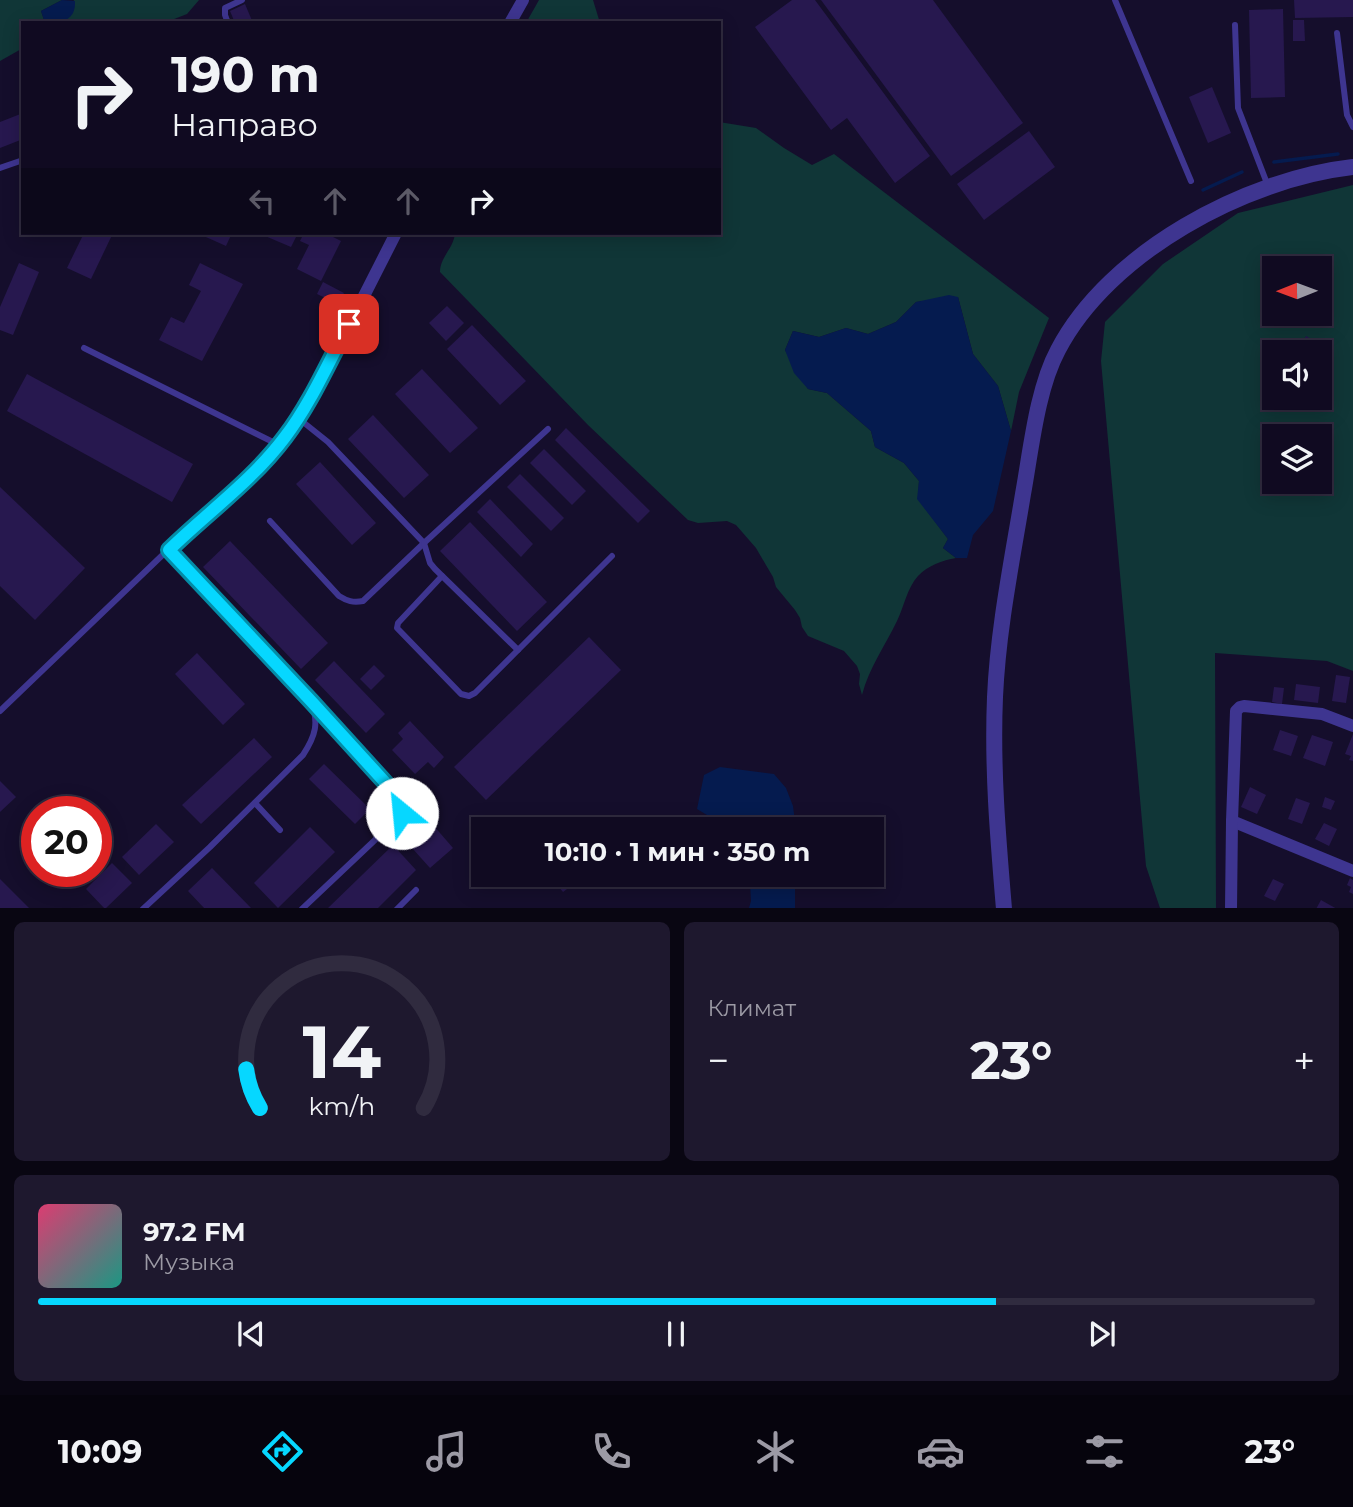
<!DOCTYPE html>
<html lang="ru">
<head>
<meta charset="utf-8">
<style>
  body { margin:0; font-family:Montserrat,sans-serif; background:#1e182e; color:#f1f3f6; height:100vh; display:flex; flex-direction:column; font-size:26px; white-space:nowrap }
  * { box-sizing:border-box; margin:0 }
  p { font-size:23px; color:#9c9aa5 }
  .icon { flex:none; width:38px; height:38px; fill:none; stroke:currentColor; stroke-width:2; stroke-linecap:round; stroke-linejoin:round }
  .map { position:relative; height:908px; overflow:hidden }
  .drawer { display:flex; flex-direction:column; gap:14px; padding:14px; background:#090612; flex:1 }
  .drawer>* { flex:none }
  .banner { position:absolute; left:21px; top:21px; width:700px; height:214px; border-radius:0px; box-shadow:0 4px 18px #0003,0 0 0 2px #302b3f; background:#100a21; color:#f1f3f6; overflow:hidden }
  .needle { width:46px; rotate:269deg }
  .fabs { position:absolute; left:1262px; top:256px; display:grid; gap:14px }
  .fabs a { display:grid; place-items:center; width:70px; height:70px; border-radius:0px; background:#100a21; box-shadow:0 4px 18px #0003,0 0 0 2px #302b3f; font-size:35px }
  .speed { position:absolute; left:21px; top:796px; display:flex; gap:14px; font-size:35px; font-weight:700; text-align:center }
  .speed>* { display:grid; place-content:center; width:91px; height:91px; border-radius:50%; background:#100a21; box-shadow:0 4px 18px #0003,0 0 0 2px #302b3f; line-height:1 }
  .speed .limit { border:10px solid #d22; background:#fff; color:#111 }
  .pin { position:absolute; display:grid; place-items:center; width:60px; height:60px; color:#fff; margin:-30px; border-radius:14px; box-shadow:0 4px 10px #0006 }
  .me { position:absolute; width:77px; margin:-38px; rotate:332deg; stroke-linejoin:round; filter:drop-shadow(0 0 5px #0008) }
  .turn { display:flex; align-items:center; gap:24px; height:147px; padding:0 35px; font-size:32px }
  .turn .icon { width:91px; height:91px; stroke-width:2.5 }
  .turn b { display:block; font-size:49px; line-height:60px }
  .lanes { display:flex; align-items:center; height:66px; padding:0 35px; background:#0003; justify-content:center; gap:35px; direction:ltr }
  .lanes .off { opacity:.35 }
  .big { font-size:52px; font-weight:700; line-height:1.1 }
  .drawer .widget { flex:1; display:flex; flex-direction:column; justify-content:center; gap:10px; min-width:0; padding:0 24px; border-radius:10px; background:#1e182e }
  .drawer .dial { align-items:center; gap:0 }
  .dial svg { height:182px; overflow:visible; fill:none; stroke:#302b3f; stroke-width:7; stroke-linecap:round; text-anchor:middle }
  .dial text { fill:#f1f3f6; stroke:none }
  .song { display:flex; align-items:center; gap:21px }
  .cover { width:84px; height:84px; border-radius:10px; background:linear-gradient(135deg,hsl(340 70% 55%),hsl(170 70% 35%)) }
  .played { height:7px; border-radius:4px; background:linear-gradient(90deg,#06d7ff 75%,#302b3f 75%) }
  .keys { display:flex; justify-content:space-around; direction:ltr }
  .heat { display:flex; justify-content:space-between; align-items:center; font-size:38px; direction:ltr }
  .drawer .tiles { flex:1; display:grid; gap:14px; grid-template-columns:1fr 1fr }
  .widget:last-child { grid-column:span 2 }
  .trip { position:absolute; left:471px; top:817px; width:413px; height:70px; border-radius:0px; background:#100a21; box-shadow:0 4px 18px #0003,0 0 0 2px #302b3f; font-weight:700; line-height:70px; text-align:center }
  .dock { display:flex; height:112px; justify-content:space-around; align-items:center; background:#06040d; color:#9c9aa5 }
  .dock .icon { width:49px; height:49px }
  .dock .active { color:#06d7ff }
  .dock b { font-size:32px; color:#f1f3f6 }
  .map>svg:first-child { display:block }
  .green { fill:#103637; fill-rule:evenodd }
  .water { fill:#051b4f }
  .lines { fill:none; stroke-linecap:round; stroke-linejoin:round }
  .stream { stroke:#051b4f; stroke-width:3.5 }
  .building { fill:#27184f }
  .service { stroke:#3e3590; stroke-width:6 }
  .minor { stroke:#3e3590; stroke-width:12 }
  .tertiary { stroke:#3e3590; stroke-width:16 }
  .route-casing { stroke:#048ca6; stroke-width:18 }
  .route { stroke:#06d7ff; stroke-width:12 }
</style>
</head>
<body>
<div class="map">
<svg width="1353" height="909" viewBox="0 0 1353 909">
  <rect width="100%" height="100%" fill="#150e2c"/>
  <!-- green -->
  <g class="green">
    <polygon points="0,0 62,0 41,11 45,23 23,23 23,48 0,61"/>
    <polygon points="74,0 199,0 187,14 164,23 58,23 67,19"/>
    <polygon points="539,0 593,0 600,23 526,23"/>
    <path d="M 719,122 L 756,128 L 784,148 L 812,165 L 834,154 L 1049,318 L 1019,392 L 1011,431 L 998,386 L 973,354 L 958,297 L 916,302 L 896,322 L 868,334 L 846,328 L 819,337 L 793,331 L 785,350 L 808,389 L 827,393 L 871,431 L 875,447 L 904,463 L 919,481 L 918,499 L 948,539 L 943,548 L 956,558 C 943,560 927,566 918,576 C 907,588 904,607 897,621 C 885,646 869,668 862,695 L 859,684 L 860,674 L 857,666 L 844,651 L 808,636 L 802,627 L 800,618 L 795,610 L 776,587 L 773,577 L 756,548 L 736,525 L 727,521 L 698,523 L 688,520 L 588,425 L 440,272 C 440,257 454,248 455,233 L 719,233 Z"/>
    <path d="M 1353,185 L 1353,671 L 1327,661 L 1215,653 L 1216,908 L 1160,908 L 1146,866 L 1101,361 L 1105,322 L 1163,264 L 1238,213 ZM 1274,268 L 1320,268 L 1320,313 L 1274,313 ZM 1274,352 L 1320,352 L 1320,397 L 1274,397 ZM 1274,436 L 1320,436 L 1320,481 L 1274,481 Z"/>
  </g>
  <!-- water -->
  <g class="water">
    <path d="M 62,0 L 75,1 C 76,21 61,23 45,23 L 41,11 Z"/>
    <polygon points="949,295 958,297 973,354 998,386 1011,431 993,511 973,535 967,558 956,558 943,548 948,539 917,499 919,481 904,463 875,447 871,431 827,393 808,389 794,373 785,350 793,331 819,337 846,328 868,334 896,322 916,302"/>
    <polygon points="720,767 774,774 786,788 793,806 796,829 726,829 712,818 697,809 704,775"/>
    <polygon points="727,875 795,875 795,908 749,908 751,901 750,883 734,881"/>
  </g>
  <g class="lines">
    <!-- stream -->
    <g class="stream">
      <polyline points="1274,162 1338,154"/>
      <polyline points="1203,190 1242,172"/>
    </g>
  </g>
  <!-- building -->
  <g class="building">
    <polygon points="792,0 815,0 930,156 895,183 847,118 831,130 755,27"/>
    <polygon points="821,0 933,0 1023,123 951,176"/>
    <polygon points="1294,0 1353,0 1353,17 1295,18"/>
    <polygon points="245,4 253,23 235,23 230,11"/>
    <polygon points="1283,9 1285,97 1251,98 1249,10"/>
    <polygon points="1293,20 1304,20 1305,41 1293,41"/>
    <polygon points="1212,87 1231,133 1208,143 1189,97"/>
    <polygon points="23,113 23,139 0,148 0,122"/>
    <polygon points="1029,131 1055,167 984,220 957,184"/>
    <polygon points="84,233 113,233 91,279 67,268"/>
    <polygon points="197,233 232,233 226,246"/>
    <polygon points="258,233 298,233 291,247"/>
    <polygon points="304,233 325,233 341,241 321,281 297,269 309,245 300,241"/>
    <polygon points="19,263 39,272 13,335 0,330 0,307"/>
    <polygon points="200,263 243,284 202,361 159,340 171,317 184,323 201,291 189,285"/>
    <polygon points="323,282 344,293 338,304 317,294"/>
    <polygon points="447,306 464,323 446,341 429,323"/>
    <polygon points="472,325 526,381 500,405 447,349"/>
    <polygon points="1306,336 1324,346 1321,352 1297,352"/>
    <polygon points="422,369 478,428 450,453 395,394"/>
    <polygon points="27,374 193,464 172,502 7,411"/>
    <polygon points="1274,392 1274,397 1295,397 1286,412 1268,402"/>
    <polygon points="373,415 429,475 404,498 348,439"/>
    <polygon points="566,428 650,511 638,523 555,440"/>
    <polygon points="544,449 586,491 572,505 530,463"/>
    <polygon points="320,462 376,523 352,545 296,484"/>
    <polygon points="520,474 564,518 551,531 507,487"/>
    <polygon points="0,487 85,568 35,620 0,586"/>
    <polygon points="490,499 533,544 521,557 477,512"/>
    <polygon points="470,522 547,602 517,631 440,551"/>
    <polygon points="230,541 328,643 301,669 203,567"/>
    <polygon points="589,637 621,670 486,800 454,767"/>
    <polygon points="197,653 245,704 223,725 175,674"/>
    <polygon points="334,661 385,714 366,733 315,680"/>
    <polygon points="374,665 385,676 371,690 360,679"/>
    <polygon points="1336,675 1350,677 1346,703 1332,701"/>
    <polygon points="1296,684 1320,687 1318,703 1294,700"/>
    <polygon points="1274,687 1284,688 1282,704 1272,702"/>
    <polygon points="410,721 444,757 434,768 428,762 415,774 392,750 403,739 398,733"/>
    <polygon points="1280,730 1298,736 1291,756 1273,750"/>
    <polygon points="1353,734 1353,761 1349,760 1351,756 1345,754"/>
    <polygon points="1312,735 1333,742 1325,766 1303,758"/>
    <polygon points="254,738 272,757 201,824 182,805"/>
    <polygon points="324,764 370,809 355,824 309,779"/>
    <polygon points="0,781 16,797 0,812"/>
    <polygon points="1250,787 1266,795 1257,814 1241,807"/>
    <polygon points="1325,797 1335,801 1331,810 1322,807"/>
    <polygon points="1296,798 1310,803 1302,824 1288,819"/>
    <polygon points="427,818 453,848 430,868 404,839"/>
    <polygon points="1324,823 1337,829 1329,846 1315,839"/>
    <polygon points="156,824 174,842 139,875 122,857"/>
    <polygon points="310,827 335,852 278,908 254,883"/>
    <polygon points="393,845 416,870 377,909 327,909"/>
    <polygon points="112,863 132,883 105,909 86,889"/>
    <polygon points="212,868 252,909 205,909 188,891"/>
    <polygon points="549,875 586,875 563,892"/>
    <polygon points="1350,878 1353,880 1353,894 1349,892 1351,887 1347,885"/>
    <polygon points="0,879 30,909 0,909"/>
    <polygon points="1273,879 1284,884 1275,901 1264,896"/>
    <polygon points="1321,900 1337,909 1316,909"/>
  </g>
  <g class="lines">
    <!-- service -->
    <g class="service">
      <polyline points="1115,0 1191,181"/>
      <polyline points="228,23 225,15 225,8 242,0"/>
      <polyline points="1235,25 1238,108 1268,186"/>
      <polyline points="1337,33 1347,115 1353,127"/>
      <polyline points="0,168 23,160"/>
      <polyline points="84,348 279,445"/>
      <polyline points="298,418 328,442 424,543 548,429"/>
      <path d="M 270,521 L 339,596 C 347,601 353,603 363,601 L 424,543"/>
      <polyline points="424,543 430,563 435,569 518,650 612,556"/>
      <polyline points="442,576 398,623 397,628 461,694 469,696 475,693 518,650"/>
      <polyline points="0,711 174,544 253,473 272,453 298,418 362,300"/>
      <polyline points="255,803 280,830"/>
      <path d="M 143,909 L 210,847 L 303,755 C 316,735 319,723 311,701 L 169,550"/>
      <path d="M 302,909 L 394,822 C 400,815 405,811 402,801 L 315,705"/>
      <polyline points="397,909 416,890"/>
    </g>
    <!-- minor -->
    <g class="minor">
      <polyline points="510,23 523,0"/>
      <polyline points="362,300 396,233"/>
      <polyline points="1232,821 1353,871"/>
      <polyline points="1231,909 1232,821 1236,711 1240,707 1244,706 1322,714 1353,726"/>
    </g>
    <!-- tertiary -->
    <path class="tertiary" d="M 1004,909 C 998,838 992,768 995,697 C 998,629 1012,561 1023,494 C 1031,450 1037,389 1058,350 C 1109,252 1246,179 1353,167"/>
  </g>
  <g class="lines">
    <!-- route casing -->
    <g class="route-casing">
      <path id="route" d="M 349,324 C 329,361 311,403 285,437 C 253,480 208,512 169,550 L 311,701 L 402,801 L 404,806 L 402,813"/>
    </g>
    <!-- route -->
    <use href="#route" class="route"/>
  </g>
</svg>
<div class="fabs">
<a><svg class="needle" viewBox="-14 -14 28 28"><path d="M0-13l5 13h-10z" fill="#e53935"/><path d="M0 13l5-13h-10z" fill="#9c9aa5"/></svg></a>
<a><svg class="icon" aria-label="sound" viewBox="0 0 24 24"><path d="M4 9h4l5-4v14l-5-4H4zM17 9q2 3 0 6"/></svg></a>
<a><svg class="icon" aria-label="layers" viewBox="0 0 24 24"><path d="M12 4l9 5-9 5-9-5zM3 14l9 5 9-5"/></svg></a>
</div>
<div class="speed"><div class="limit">20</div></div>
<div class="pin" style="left:349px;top:324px;background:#d93025"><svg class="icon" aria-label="arrive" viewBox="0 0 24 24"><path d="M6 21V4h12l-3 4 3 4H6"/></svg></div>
<svg class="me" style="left:402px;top:813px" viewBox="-20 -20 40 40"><circle r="19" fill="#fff"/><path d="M0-13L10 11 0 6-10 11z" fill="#06d7ff"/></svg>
<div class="trip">10:10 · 1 мин · 350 m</div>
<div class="banner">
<div class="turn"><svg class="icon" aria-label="right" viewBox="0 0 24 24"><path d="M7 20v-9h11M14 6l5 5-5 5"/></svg><div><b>190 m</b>Направо</div></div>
<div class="lanes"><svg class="icon off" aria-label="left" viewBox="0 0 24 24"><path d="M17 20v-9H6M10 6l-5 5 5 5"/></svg><svg class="icon off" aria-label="ahead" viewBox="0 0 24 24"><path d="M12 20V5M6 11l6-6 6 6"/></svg><svg class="icon off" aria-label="ahead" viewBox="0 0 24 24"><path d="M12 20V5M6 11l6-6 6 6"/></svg><svg class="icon" aria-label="right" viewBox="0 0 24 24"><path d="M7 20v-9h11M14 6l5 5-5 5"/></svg></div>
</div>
</div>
<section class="drawer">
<div class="tiles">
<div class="widget dial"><svg viewBox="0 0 100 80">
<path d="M14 69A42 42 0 1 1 86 69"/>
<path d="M14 69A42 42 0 0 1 8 52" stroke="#06d7ff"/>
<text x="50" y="56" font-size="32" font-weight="700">14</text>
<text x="50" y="72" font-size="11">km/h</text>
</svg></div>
<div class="widget"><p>Климат</p>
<div class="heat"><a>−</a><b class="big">23°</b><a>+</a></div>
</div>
<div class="widget">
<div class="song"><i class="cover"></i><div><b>97.2 FM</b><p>Музыка</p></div></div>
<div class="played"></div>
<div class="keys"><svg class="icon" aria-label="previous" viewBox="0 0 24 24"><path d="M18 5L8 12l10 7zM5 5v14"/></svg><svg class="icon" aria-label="pause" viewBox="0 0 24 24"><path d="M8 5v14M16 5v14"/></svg><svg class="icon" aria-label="next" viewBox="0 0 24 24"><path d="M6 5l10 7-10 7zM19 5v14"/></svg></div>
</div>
</div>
</section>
<nav class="dock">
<b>10:09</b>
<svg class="icon active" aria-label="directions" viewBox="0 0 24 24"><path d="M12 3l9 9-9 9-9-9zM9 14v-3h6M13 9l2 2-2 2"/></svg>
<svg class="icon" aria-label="music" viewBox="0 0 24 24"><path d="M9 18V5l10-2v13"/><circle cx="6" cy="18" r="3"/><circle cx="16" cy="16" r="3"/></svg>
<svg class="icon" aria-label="phone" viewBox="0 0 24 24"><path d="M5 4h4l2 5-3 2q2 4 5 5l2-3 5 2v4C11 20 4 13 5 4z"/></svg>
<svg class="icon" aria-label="climate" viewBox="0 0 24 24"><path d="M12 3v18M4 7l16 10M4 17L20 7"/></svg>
<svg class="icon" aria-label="car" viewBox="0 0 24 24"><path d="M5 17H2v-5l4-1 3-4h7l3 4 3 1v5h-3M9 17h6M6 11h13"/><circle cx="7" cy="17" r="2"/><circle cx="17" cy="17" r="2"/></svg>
<svg class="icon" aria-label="filters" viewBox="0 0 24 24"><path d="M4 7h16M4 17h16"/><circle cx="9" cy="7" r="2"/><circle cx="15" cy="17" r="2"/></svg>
<b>23°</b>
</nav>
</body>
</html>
